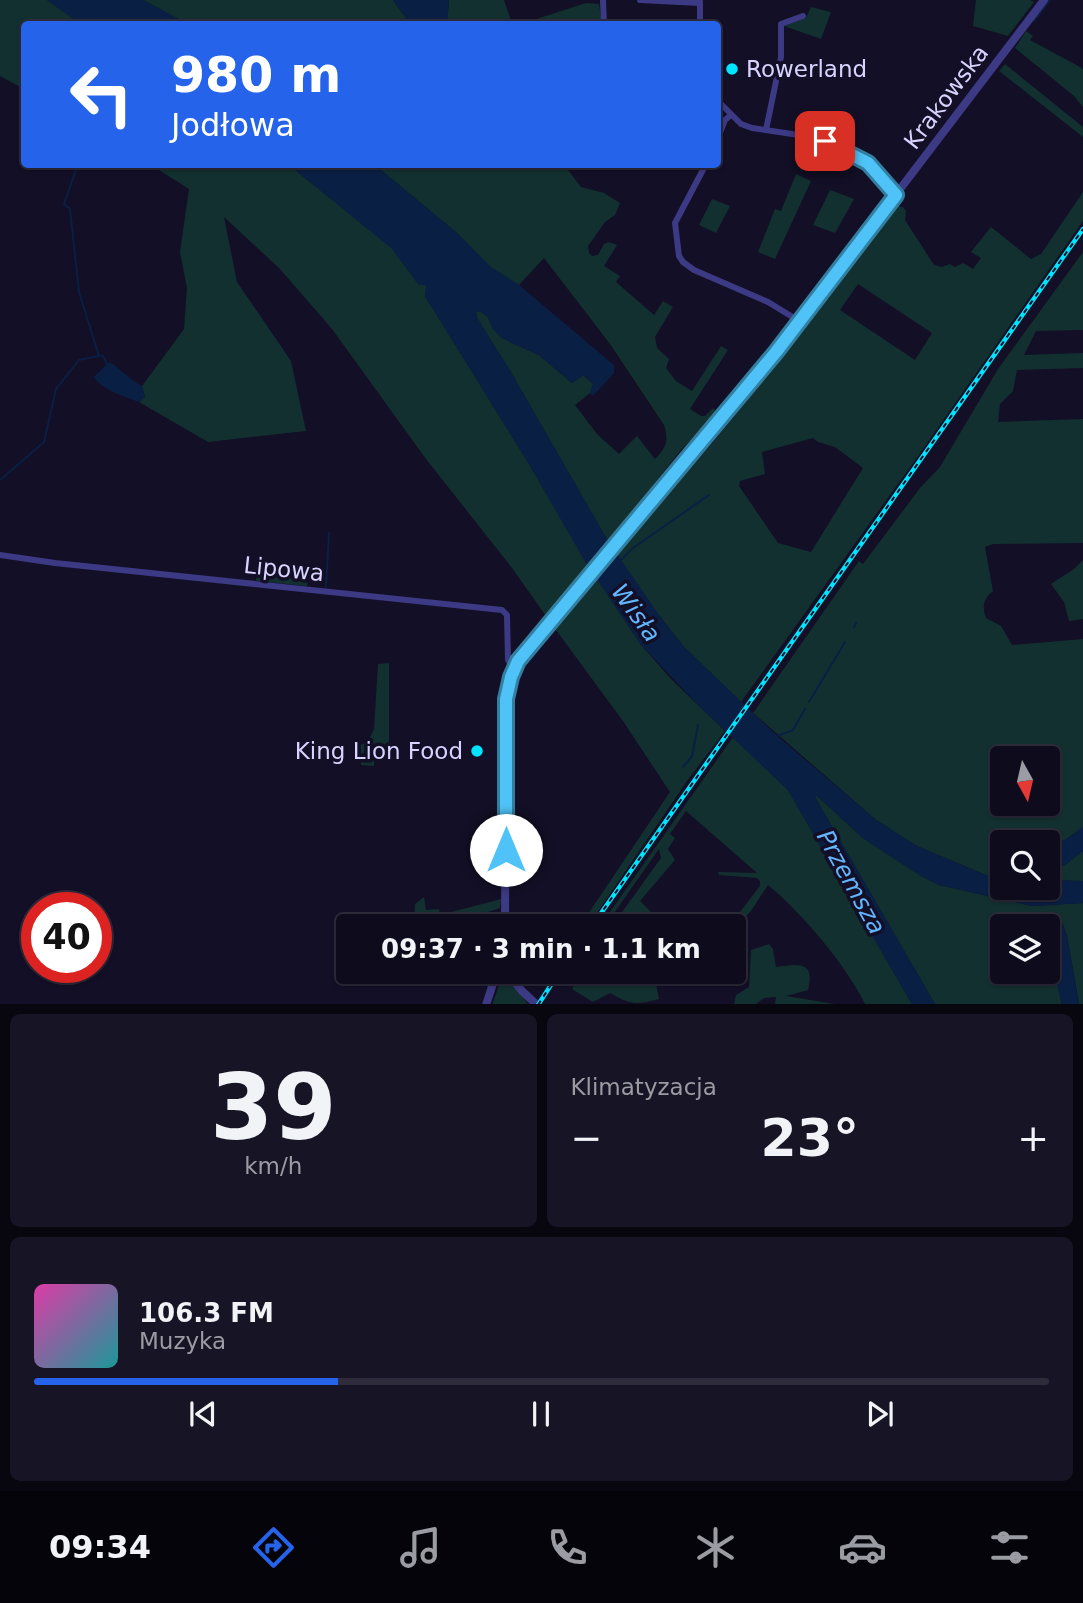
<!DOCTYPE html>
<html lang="pl">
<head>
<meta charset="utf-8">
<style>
  body { margin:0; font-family:"DejaVu Sans",sans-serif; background:#171425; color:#f1f3f6; height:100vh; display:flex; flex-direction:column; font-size:26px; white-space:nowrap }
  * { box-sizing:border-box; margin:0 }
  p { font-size:23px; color:#9b9ba3 }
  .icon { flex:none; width:38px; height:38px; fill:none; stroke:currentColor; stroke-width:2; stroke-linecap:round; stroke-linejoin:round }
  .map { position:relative; height:1004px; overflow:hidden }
  .drawer { display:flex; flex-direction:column; gap:10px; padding:10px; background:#08060f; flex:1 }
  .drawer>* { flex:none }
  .top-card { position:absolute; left:21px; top:21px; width:700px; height:147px; border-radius:7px; box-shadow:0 2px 5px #0004,0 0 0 2px #2e2b3b; background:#2563eb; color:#fff; overflow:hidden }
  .needle { width:46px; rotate:172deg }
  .tools { position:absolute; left:990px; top:746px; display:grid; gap:14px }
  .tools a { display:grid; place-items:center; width:70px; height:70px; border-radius:7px; background:#0e0b1c; box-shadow:0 2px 5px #0004,0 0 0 2px #2e2b3b; font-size:35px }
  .speed { position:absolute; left:21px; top:892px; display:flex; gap:14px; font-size:35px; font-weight:700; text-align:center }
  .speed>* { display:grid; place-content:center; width:91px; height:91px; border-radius:50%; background:#0e0b1c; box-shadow:0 2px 5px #0004,0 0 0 2px #2e2b3b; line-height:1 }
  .speed .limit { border:10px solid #d22; background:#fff; color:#111 }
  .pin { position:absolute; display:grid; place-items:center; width:60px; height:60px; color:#fff; margin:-30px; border-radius:14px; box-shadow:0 4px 10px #0006 }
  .me { position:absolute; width:77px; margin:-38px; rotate:0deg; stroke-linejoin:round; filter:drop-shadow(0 0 5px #0008) }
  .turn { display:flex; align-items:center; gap:24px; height:147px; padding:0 35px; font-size:32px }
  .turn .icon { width:91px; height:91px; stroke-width:2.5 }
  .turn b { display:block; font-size:49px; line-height:60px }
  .big { font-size:52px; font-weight:800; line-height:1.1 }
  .drawer .card { flex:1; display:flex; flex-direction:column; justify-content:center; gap:10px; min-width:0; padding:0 24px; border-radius:10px; background:#171425 }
  .drawer .dial { align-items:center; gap:0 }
  .dial b { font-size:91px; line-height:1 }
  .song { display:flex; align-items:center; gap:21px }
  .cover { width:84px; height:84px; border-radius:10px; background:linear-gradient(135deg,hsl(320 70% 55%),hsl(180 70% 35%)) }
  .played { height:7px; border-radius:4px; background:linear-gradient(90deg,#2563eb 30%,#2e2b3b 30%) }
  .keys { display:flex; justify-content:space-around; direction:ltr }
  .heat { display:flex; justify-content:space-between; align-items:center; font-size:38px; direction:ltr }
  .drawer .tiles { flex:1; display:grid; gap:10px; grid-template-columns:1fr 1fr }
  .card:last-child { grid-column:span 2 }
  .trip { position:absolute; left:336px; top:914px; width:410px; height:70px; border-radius:7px; background:#0e0b1c; box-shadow:0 2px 5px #0004,0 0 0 2px #2e2b3b; font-weight:800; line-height:70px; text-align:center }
  .menu { display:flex; height:112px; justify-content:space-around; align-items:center; background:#06040b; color:#9b9ba3 }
  .menu .icon { width:49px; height:49px }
  .menu .active { color:#2563eb }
  .menu b { font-size:32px; color:#f1f3f6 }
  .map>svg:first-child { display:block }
  .green { fill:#12302f; fill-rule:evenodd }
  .water { fill:#0a1f44 }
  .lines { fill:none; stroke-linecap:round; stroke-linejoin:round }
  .stream { stroke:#0a1f44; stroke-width:2 }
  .minor { stroke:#3d3a85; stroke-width:6 }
  .tertiary { stroke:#3d3a85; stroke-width:8 }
  .rail-casing { stroke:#00e5ff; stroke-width:4.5 }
  .rail { stroke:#130f26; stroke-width:2; stroke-dasharray:5; stroke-linecap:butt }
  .route-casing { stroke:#337fa1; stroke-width:18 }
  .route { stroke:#4fc3f7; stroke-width:12 }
  .poi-dot { fill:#00e5ff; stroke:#130f26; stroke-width:2.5 }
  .labels { text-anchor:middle; stroke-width:7; stroke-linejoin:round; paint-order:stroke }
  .poi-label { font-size:23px; fill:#d9d4ff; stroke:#130f26; text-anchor:start }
  .street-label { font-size:23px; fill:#d9d4ff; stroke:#130f26 }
  .water-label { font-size:24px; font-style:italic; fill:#62b6ff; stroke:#130f26 }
</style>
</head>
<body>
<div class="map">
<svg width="1083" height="1005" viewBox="0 0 1083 1005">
  <rect width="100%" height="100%" fill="#130f26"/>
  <!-- green -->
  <g class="green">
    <polygon points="0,0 47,0 81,24 24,24 24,89 0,76"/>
    <polygon points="143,0 393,0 410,24 188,24"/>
    <polygon points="449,0 504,0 512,24 447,24"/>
    <polygon points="976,0 1030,0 1034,2 1008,36 973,26"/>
    <polygon points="586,3 599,4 602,24 521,24"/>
    <polygon points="811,7 831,12 821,39 784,26 806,18"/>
    <polygon points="1026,31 1033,36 1030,40 1080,67 1083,70 1083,107 1074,96 1015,48"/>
    <polygon points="1005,64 1083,127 1083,137 999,71"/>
    <polygon points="151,165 289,165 392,248 419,285 427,284 425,296 529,464 589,567 550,614 546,616 512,568 426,459 332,329 280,269 224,217 237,282 291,361 306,431 208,442 139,402 145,397 142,386 184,329 187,288 180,252 189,189"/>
    <path d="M 375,165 L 559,165 L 568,170 L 581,187 L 604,193 L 620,203 L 615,215 L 605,222 L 588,246 L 589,253 L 592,256 L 598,255 L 604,244 L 609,242 L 617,245 L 604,266 L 620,276 L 616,282 L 654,315 L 663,301 L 673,307 L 655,337 L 657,348 L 669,359 L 666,368 L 676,381 L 692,391 L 721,346 L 728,350 L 690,409 L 701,416 L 705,416 L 713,408 L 718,412 L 681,450 L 654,484 L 657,487 L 609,543 L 509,369 L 477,318 L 476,312 L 480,311 L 488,317 L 493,329 L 512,343 L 539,355 L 572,383 L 583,375 L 593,384 L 590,393 L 575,405 L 597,434 L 619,454 L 637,436 L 655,459 C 666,448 669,441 664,425 L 610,344 L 544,258 L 519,285 L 491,268 L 458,234 Z"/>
    <polygon points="796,174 811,181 775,259 758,252 775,209 781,211"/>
    <polygon points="830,190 854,199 835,233 813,225"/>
    <path d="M 1083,192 L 1083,221 L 916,459 L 741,702 L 683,646 L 658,614 L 615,552 L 710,446 L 766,377 L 888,212 L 896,206 L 903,207 L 906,211 L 905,220 L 934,265 L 942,267 L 950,264 L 955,267 L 963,263 L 973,269 L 981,258 L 971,252 L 991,227 L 1031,259 L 1041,254 ZM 858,284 L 932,333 L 915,360 L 840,310 ZM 813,438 L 818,442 L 835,447 L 863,468 L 811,552 L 778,543 L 739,486 L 740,481 L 765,474 L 762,452 Z"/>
    <polygon points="712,199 730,206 716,233 699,225"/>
    <path d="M 1083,252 L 1083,330 L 1036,331 L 1024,355 L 1083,353 L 1083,368 L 1017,370 L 1013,391 L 1000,404 L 998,422 L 1083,419 L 1083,543 L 993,544 L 985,547 L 993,591 C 983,599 982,607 986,618 L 1001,626 L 1012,645 L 1083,639 L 1083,827 L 1065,840 L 1048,845 L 1048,842 L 1003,842 L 1003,878 L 988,876 L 917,846 L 876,820 L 753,713 L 859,561 L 863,564 L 920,488 L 940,467 L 998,369 ZM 1003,758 L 1048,758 L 1048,803 L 1003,803 Z"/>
    <polygon points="258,559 269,566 308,573 307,586 256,581"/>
    <polygon points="1083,560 1083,619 1069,621 1064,602 1051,584 1074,569"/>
    <polygon points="595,576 641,645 672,680 725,731 687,781 588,926 580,926 670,792 623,721 553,626"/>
    <polygon points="389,663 389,753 375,752 374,766 361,765 360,745 368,742 374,729 378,664"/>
    <path d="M 733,737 L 788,790 L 912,1004 L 865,1004 C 846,965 802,913 768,885 L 751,911 L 733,930 L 733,926 L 729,926 L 760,886 L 760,881 L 757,878 L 719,875 L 718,872 L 757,873 L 686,811 L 670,834 L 675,838 L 668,849 L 675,860 L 640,901 L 651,912 L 640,920 L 636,926 L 612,926 L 661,858 L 659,849 L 605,926 L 600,926 Z"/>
    <polygon points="816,795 863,838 921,876 939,885 1032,906 1083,903 1083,1004 1079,1004 1067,936 1059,915 1050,920 1048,929 1048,926 1003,926 1003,971 1048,971 1048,945 1062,1004 935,1004 816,799"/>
    <polygon points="1083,851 1083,881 1048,880 1048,869 1065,865"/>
    <polygon points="424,897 426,910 439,909 440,915 501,899 500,908 470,918 469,926 414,926 415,904"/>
    <path d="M 769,944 L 773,949 L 776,967 C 797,964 816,960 808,990 L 786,996 L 835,1004 L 775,1004 L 776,997 L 764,998 L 756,1004 L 734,1004 L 736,995 L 749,987 L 751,950 Z"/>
    <path d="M 583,971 L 683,971 L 684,974 L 656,984 L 659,999 C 635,1005 631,1005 610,993 L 593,1002 L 572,989 Z"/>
    <polygon points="505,978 509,979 528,1004 492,1005 501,980"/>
  </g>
  <!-- water -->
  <g class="water">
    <polygon points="47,0 143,0 188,24 81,24"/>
    <polygon points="393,0 449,0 447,24 410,24"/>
    <polygon points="289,165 375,165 458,234 491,267 519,285 614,365 614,373 593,396 590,393 593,384 584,375 572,383 539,355 501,338 493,329 488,317 480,311 476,312 477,318 509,369 607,539 658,614 683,646 774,733 876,820 917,846 988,876 1003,878 1003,887 1048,887 1048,880 1083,881 1083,903 1032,906 939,885 921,876 863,838 816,795 816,799 935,1004 912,1004 788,790 703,710 641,645 586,563 529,464 425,296 426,285 419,285 391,248"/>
    <path d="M 109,362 C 121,368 129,380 142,386 L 145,397 L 139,402 C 124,396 103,391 94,377 Z"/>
    <polygon points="1083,827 1083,851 1065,865 1048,869 1048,845 1065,840"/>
    <polygon points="1059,915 1067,936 1079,1004 1062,1004 1061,1002 1048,945 1048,922"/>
  </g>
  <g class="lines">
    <!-- stream -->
    <g class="stream">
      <polyline points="1034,21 1050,0"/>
      <polyline points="98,355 103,356 107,364"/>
      <polyline points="0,480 44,442 56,389 79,360 99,356 79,292 70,209 64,204 78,164"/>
      <polyline points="621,560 633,548 709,495"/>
      <polyline points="326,587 329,533"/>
      <polyline points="854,627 856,623"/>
      <polyline points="809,702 845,642"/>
      <polyline points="777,736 793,730 805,709"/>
      <polyline points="683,767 692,756 698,725"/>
    </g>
    <!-- minor -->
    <g class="minor">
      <polyline points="603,0 604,24"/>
      <polyline points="640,0 700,3"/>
      <polyline points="700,2 700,24"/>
      <polyline points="718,101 741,124 752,128 812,137 856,156 876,170 896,195"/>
      <polyline points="766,130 781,57 781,24 803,16"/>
      <polyline points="718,138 725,120 731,115"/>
      <polyline points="706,164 675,223 679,256 683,262 694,270 768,302 799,321"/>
      <polyline points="0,555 55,563 502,610 507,615 508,660 514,669"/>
    </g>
    <!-- tertiary -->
    <g class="tertiary">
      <polyline points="505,926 506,699 511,677 518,661 776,352 1044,0"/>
      <polyline points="506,971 522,991 537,1005"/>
      <polyline points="486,1005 497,971"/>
    </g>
    <!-- rail casing -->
    <g class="rail-casing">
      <g id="rail">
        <polyline points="592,926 1083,229"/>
        <polyline points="538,1005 560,971"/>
      </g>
    </g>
    <!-- rail -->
    <use href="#rail" class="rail"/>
  </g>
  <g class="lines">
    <!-- route casing -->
    <g class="route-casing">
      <polyline id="route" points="506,850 506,699 511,677 518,661 776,352 896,195 868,163 825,141"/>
    </g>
    <!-- route -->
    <use href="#route" class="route"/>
  </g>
  <!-- markers -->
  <g class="poi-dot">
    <circle cx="732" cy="69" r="7"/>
    <circle cx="477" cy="751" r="7"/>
  </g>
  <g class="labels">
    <!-- poi labels -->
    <g class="poi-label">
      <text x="746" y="77">Rowerland</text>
      <text x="463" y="759" text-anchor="end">King Lion Food</text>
    </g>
    <!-- street labels -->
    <g class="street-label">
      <text transform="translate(946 97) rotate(-53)" y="8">Krakowska</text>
      <text transform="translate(284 569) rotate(6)" y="8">Lipowa</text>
    </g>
    <!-- water labels -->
    <g class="water-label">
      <text transform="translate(636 613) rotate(54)" y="8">Wisła</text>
      <text transform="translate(851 882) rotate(61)" y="8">Przemsza</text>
    </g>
  </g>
</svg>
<div class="tools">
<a><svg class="needle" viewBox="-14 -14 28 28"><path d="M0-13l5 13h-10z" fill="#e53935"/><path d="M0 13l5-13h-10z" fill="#9b9ba3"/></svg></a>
<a><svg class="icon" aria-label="search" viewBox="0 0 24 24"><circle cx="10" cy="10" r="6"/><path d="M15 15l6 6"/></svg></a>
<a><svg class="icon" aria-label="layers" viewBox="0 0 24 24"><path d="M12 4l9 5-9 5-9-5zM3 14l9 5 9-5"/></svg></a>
</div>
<div class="speed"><div class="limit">40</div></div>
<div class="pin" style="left:825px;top:141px;background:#d93025"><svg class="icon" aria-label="arrive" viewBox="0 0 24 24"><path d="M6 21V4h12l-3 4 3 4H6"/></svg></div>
<svg class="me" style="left:506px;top:850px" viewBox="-20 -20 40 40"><circle r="19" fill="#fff"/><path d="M0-13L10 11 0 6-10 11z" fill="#4fc3f7"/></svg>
<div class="trip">09:37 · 3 min · 1.1 km</div>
<div class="top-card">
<div class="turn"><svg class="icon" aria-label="left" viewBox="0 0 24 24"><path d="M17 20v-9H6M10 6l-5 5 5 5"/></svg><div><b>980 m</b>Jodłowa</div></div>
</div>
</div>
<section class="drawer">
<div class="tiles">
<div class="card dial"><b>39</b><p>km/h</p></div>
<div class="card"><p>Klimatyzacja</p>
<div class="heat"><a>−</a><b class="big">23°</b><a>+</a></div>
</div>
<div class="card">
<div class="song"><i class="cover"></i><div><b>106.3 FM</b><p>Muzyka</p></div></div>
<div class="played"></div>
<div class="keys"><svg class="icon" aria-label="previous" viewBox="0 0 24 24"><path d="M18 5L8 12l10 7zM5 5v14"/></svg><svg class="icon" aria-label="pause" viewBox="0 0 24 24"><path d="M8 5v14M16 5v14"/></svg><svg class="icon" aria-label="next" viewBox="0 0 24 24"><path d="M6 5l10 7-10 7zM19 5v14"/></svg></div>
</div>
</div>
</section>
<nav class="menu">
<b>09:34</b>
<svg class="icon active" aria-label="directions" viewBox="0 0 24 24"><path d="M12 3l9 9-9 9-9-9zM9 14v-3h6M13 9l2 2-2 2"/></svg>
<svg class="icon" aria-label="music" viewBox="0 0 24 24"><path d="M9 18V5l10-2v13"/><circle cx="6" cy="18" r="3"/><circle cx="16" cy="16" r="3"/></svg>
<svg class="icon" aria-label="phone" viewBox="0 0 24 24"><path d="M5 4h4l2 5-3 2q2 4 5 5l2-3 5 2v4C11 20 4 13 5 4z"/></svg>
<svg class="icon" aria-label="climate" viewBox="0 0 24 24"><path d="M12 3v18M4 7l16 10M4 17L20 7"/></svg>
<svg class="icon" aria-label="car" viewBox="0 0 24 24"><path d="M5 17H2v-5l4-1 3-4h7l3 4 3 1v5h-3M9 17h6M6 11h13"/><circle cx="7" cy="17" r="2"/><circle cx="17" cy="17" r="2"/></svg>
<svg class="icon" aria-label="filters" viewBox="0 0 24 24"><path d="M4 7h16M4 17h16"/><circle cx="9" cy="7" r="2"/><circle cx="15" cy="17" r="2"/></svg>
</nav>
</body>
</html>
